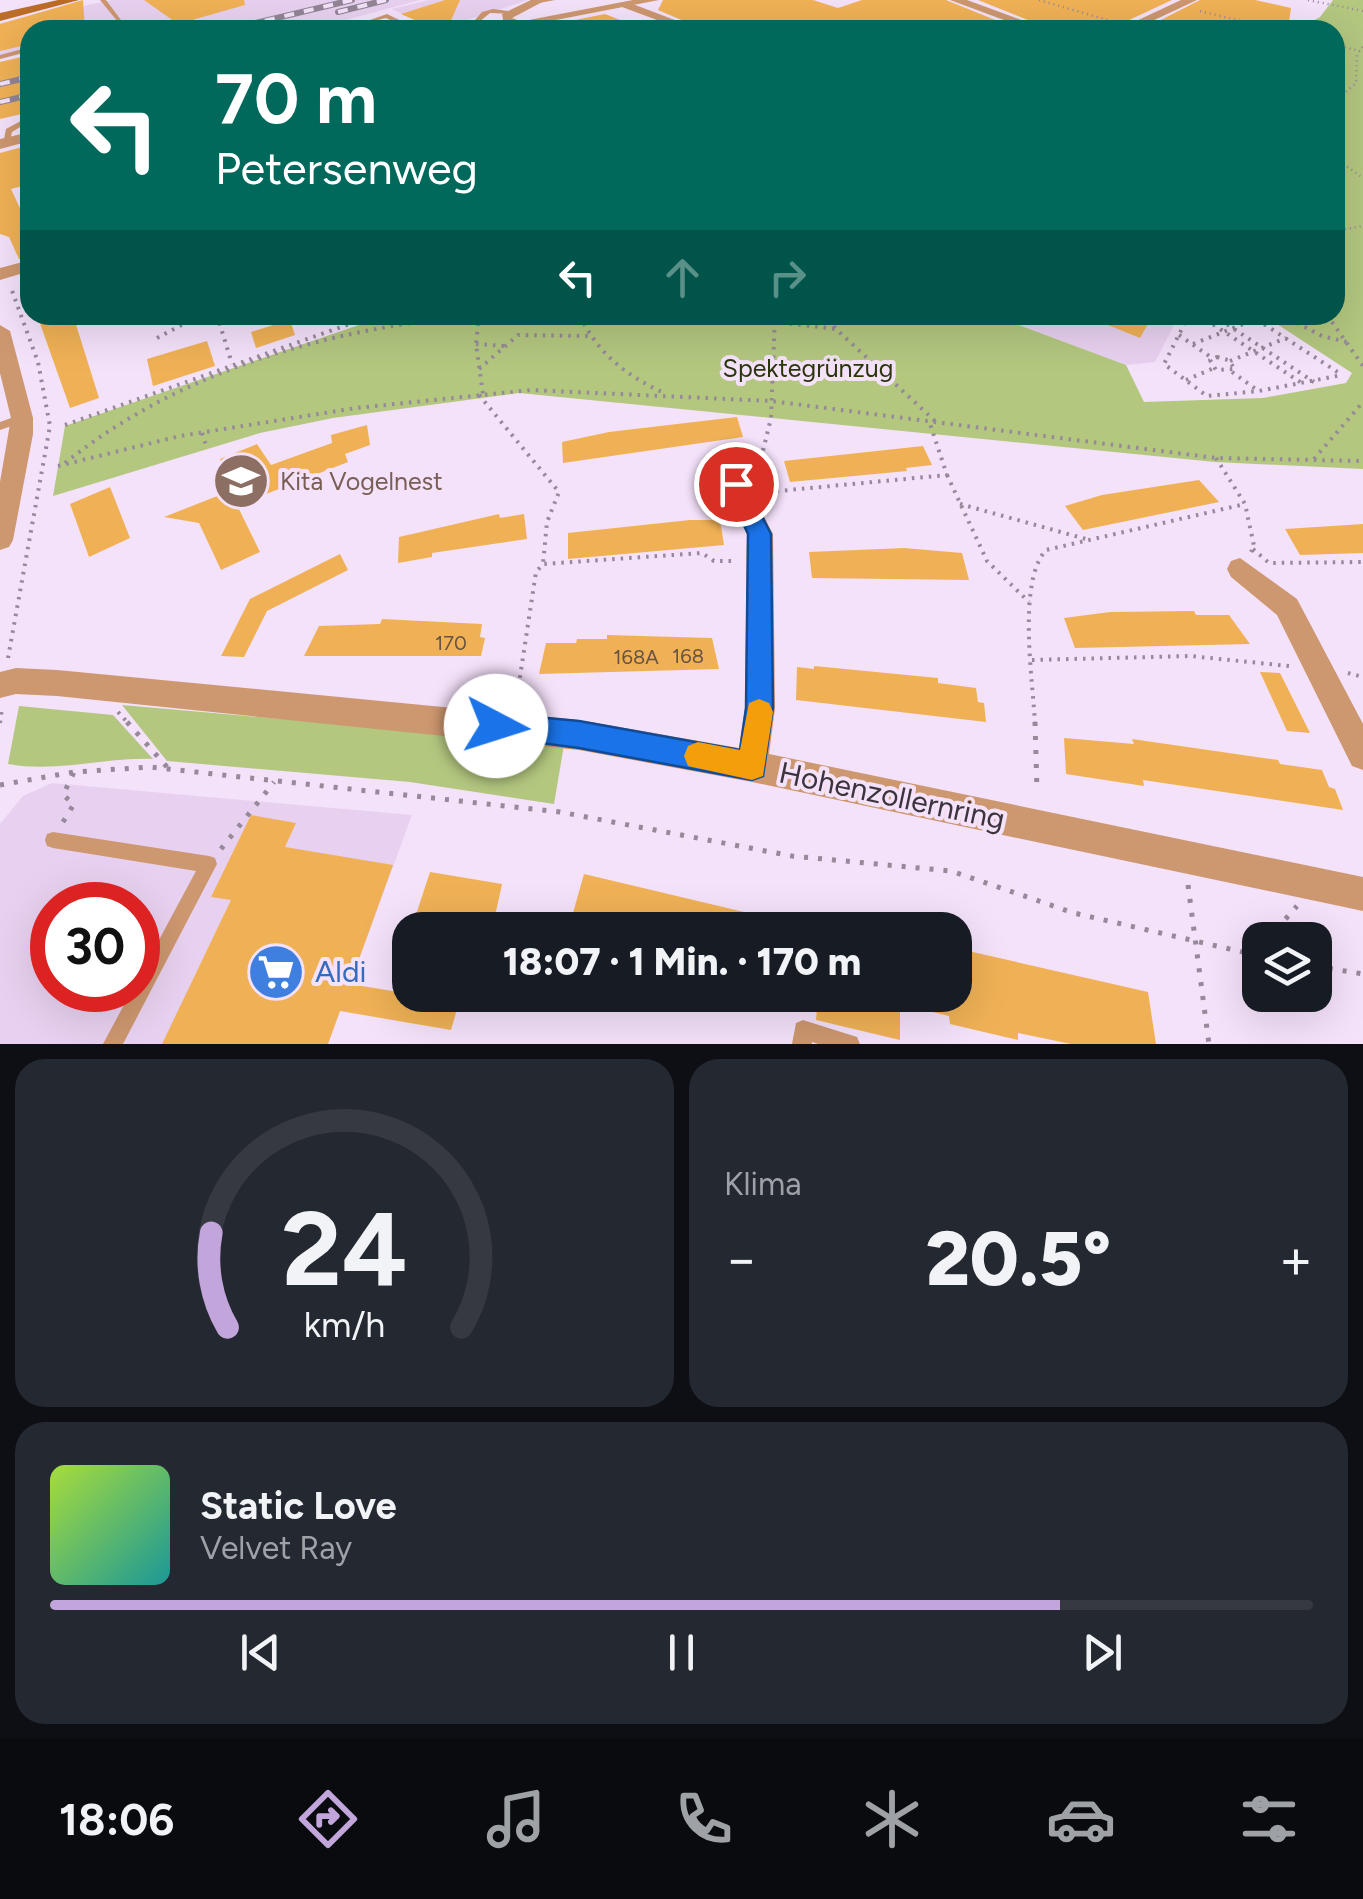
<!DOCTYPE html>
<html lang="de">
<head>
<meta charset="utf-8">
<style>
  body { margin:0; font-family:Figtree,sans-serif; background:#242831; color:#f1f3f6; height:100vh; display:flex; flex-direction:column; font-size:38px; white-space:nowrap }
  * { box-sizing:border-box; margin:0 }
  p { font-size:32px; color:#9ea1a6 }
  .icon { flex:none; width:55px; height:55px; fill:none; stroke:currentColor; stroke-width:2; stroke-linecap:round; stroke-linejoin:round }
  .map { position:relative; height:1044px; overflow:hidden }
  .details { display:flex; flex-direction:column; gap:15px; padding:15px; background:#0d0f14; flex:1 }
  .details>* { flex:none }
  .top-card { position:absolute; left:20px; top:20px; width:1325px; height:305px; border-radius:30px; box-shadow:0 10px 40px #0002; background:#00695c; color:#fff; overflow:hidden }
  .fabs { position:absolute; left:1242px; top:922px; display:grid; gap:20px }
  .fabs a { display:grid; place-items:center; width:90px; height:90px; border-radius:20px; background:#171b24; box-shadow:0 10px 40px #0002; font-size:50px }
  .speed { position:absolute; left:30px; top:882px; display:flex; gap:20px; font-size:50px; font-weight:700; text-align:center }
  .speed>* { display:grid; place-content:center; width:130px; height:130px; border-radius:50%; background:#171b24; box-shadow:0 10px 40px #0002; line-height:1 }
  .speed .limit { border:15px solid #d22; background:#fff; color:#111 }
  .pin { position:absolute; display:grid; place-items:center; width:85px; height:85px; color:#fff; margin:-42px; border:5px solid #fff; border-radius:50%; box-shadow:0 2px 10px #0007 }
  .me { position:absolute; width:110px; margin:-55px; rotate:95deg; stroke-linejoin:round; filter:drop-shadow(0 0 8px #0008) }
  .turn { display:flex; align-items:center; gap:35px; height:210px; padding:0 30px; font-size:45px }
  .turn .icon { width:130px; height:130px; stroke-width:2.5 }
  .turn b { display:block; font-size:70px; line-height:85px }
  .lanes { display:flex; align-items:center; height:95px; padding:0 30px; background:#0003; justify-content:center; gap:50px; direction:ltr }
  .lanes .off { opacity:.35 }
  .big { font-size:75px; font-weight:800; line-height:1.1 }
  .details .widget { flex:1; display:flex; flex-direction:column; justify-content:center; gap:15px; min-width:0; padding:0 35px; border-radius:30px; background:#242831 }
  .details .dial { align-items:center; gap:0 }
  .dial svg { height:260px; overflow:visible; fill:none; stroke:#363941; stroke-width:7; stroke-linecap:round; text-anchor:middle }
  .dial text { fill:#f1f3f6; stroke:none }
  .song { display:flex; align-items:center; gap:30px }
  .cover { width:120px; height:120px; border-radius:15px; background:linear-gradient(135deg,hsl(80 70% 55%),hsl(180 70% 35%)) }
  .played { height:10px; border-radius:5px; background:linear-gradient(90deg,#c2a5db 80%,#363941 80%) }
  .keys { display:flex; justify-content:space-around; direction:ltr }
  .heat { display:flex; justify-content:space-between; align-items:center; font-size:55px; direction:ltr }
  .details .tiles { flex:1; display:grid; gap:15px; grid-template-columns:1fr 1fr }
  .widget:last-child { grid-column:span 2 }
  .trip { position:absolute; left:392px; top:912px; width:580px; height:100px; border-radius:30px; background:#171b24; box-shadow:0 10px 40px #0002; font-weight:800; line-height:100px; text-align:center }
  .tab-bar { display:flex; height:160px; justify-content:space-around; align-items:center; background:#090b0e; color:#9ea1a6 }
  .tab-bar .icon { width:70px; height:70px }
  .tab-bar .current { color:#c2a5db }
  .tab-bar b { font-size:45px; color:#f1f3f6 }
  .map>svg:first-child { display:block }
  .built { fill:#e8d1f0; fill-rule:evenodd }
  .green { fill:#b3c77f }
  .building { fill:#f0b156 }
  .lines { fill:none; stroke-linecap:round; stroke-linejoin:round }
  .path-far2 { stroke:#96899a; stroke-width:2.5; stroke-dasharray:1 4; stroke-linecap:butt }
  .path-far1 { stroke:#96899a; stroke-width:4; stroke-dasharray:2.5 6; stroke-linecap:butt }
  .path { stroke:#96899a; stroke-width:5; stroke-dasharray:4 10; stroke-linecap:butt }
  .service { fill:#cd976f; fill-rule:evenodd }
  .minor { fill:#cd976f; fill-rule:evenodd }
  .tertiary { fill:#cd976f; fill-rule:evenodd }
  .secondary { fill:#bc6d27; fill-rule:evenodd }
  .rail-casing { stroke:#928596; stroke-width:6 }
  .rail { stroke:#f4e1fa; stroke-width:4; stroke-dasharray:10; stroke-linecap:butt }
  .route { fill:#1a73e8; stroke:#114b97; stroke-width:2.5 }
  .slow { fill:#f59e0b }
  .labels { text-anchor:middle; stroke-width:8; stroke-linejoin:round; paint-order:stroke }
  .number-label { font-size:20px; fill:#685343 }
  .park-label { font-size:25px; fill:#2c360c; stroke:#f4e1fa }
  .education-label { font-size:25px; fill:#785e54; stroke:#f4e1fa; text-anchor:start }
  .near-street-label { font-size:30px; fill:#3b343d; stroke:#f4e1fa }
  .near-shop-label { font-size:30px; fill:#366cbe; stroke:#f4e1fa; text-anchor:start }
</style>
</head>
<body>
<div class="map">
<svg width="1363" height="1044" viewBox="0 0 1363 1044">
  <rect width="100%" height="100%" fill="#f4e1fa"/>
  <!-- built -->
  <g class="built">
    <polygon points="112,0 420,0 308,30 30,30 30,52 0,59 0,23"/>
    <polygon points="429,0 528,0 446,27 428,26 392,9"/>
    <polygon points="992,315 1179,315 1155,362 1126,365"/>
    <path d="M 52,783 L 412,815 L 328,1044 L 0,1044 L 0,824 L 23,796 ZM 52,905 L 138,905 L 138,990 L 52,990 Z"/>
  </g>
  <!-- green -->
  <g class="green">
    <polygon points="1333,0 1363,0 1363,469 1215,462 519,393 333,418 260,433 53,496 65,426 388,315 671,315 767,323 768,315 992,315 1126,365 1144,402 1263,398 1346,383 1352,373 1263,315 1335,315 1335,30 1297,30 1320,17"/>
    <polygon points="122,705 555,743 564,745 554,804 410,782 167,761"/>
    <path d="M 19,706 L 113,715 L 153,759 C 104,757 57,773 8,764 Z"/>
  </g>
  <!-- building -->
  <g class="building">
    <polygon points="83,0 85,30 30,30 30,44 0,51 0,24"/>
    <polygon points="144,0 244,0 245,5 178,24"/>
    <polygon points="445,0 460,0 449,25 426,25 401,14"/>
    <polygon points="663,0 813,0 838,8 862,0 946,0 1020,30 705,30 658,10"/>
    <polygon points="978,0 1172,0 1127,21 1095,30 1053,30"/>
    <polygon points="1200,0 1255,0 1291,8 1288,30 1207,30 1185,24 1170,30 1149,26"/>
    <polygon points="605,14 643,29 642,30 588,30 570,21"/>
    <polygon points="30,55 30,112 0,119 0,62"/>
    <polygon points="30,145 30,184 11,189 30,230 30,257 19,259 9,237 0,234 0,153"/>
    <polygon points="37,315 73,315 99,398 70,408"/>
    <polygon points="1083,315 1153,315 1140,338"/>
    <polygon points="290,320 295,335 256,348 251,332"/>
    <polygon points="207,341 215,366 153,386 147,359"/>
    <polygon points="737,417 743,437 563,463 562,442 609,432"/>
    <polygon points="367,425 370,445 345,454 348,462 238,505 220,459 257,444 271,465 332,443 331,435"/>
    <polygon points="923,446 932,465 906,468 907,471 790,482 784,461"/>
    <polygon points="1199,480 1219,502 1083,530 1065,506 1102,495"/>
    <polygon points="110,487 130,538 89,557 70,504"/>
    <polygon points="230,491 260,552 221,570 199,523 164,517"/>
    <polygon points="499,514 500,518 524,514 527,539 432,553 432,557 398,563 399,537"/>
    <polygon points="690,520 720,520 724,545 568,559 568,533"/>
    <polygon points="1363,524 1363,553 1300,555 1285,529"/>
    <polygon points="904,548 962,553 969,580 812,578 809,552"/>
    <polygon points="340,554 348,570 267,611 244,657 221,656 250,599"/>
    <polygon points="1194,611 1196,615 1229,615 1250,644 1075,648 1064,618 1110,612"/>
    <polygon points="382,619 482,624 480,637 485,638 481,656 304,656 319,626 380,624"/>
    <polygon points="607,635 712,638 719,669 539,674 546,643 576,643 577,639 607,639"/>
    <polygon points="814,666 938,678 938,683 976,688 978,702 984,703 986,722 796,700 797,667 814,669"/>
    <polygon points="1260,672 1280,673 1310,733 1287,731"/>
    <polygon points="1064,738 1134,744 1132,739 1278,760 1280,764 1322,770 1329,787 1335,789 1343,810 1143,780 1144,786 1066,774"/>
    <polygon points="251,815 296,823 285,847 393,865 350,984 459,1002 451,1030 340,1011 328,1044 162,1044 231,900 211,897"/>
    <polygon points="430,872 502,884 492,930 411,930"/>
    <polygon points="584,874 761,916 759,930 569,927"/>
    <polygon points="955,948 1148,992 1156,1044 1071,1044 1018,1033 1018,1040 950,1024 949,1016 900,1004 900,1040 816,1020 818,995 955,995"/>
  </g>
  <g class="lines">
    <!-- path-far2 -->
    <g class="path-far2">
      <polyline points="1039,0 1111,21"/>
      <polyline points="1308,0 1363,11"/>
      <polyline points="1200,11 1278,30"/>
      <polyline points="596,24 610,30"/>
      <polyline points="1335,45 1360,51"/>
      <polyline points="1335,102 1356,83 1357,55 1363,46"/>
      <polyline points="1335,158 1363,178"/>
      <polyline points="1335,231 1363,226"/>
    </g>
    <!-- path-far1 -->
    <g class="path-far1">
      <polyline points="190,315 195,320 212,315"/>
      <polyline points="217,315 232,364"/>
      <polyline points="479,315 476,344 483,394"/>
      <polyline points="484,315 774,322 837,329"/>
      <polyline points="821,315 935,421"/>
      <polyline points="1189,315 1164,364 1207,396 1259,391 1342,375"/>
      <polyline points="1199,315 1303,384"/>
      <polyline points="1213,315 1314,382"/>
      <polyline points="1250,315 1342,375"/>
      <polyline points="1282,315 1322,336 1347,342"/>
      <polyline points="1327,315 1363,366"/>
      <path d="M 580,316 C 598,353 625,375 662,392"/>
      <polyline points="1179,335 1212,358"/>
      <polyline points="157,338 193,319"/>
      <polyline points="476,344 505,346"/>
      <polyline points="1193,344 1256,319"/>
      <polygon points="1217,357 1228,360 1235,369 1216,370 1210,360"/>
      <polyline points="1230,361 1286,338"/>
      <polyline points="479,369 518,335 588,336"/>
      <polyline points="1232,372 1257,390"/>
      <polyline points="1186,380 1214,368"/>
      <polyline points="479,395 559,492 547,522 543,564"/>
      <polyline points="65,425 375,315"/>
      <polyline points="202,433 207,448"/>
      <polyline points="1216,458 1245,504 1254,546 1251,552"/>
      <polyline points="1314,459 1363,402"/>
      <path d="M 65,463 C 182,369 329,329 477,315"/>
      <polyline points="58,466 180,436 356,408 531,390 771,401 1216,458 1363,461"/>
      <polyline points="759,467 771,418 775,315"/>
      <polyline points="947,475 987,561 1029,602"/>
      <polyline points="768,492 947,475 929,421"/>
      <polyline points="960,504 1086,539"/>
      <polyline points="1253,549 1269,563 1363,562"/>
      <polyline points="8,658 50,426 38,362 11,288"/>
      <polyline points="1032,660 1190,656 1289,666"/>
      <polyline points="1348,673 1363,677"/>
      <polyline points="516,703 536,572 543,564 702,553 714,561 737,561"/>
      <polyline points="118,712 129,724"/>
      <polyline points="0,723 2,708"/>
      <path d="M 1035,724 C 1033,681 1017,582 1046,550 L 1245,504"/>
    </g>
    <!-- path -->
    <g class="path">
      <polyline points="127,722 168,768"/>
      <polyline points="1035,722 1037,791"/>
      <polyline points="0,785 74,772 150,767 560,812 792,856 951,871 1074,913 1260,956"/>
      <polyline points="63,822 74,804 63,795 74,772"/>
      <polyline points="221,849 274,782"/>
      <polyline points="1188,885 1209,1044"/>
      <polyline points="1267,940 1297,906"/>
      <polyline points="1253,955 1260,948"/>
      <polyline points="1315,966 1363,974"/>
    </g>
    <!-- service -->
    <g class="service">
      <polygon points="100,0 106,0 124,24 113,30 105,30 118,22"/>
      <polygon points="537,0 555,0 539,3"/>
      <polygon points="493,9 517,12 514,14 490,13 479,22 483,30 477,30 474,21 482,12"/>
      <polygon points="387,14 418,29 419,30 411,30 386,18 378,20 395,30 387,30 370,20"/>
      <polygon points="30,47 30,51 0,59 0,55"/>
      <polygon points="30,116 30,121 12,132 9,144 3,144 6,129"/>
      <polygon points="22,414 26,415 28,418 26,421 0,430 0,422"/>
      <polygon points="53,832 209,856 215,858 217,864 123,1044 103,1044 132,990 138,990 138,979 196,871 53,848 47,846 45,840 47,834"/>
      <polygon points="803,1020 857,1037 860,1044 818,1044 812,1042 812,1044 792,1044 796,1023"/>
    </g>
    <!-- minor -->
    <g class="minor">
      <polygon points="531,0 546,0 512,18 520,21 520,27 504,25 502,14"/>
      <polygon points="950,0 967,0 1049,30 1031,30"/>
      <polygon points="1181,0 1197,0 1133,30 1117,30"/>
      <polygon points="622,3 630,3 701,30 684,30 622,7"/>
      <polygon points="30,260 30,271 0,280 0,268"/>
      <polygon points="736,475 744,478 773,534 775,708 769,754 1363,877 1363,911 752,782 579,750 57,696 16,694 0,698 0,672 16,668 57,670 579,720 739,748 745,708 747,534 724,484 728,478"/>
      <polygon points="1240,558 1297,599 1363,724 1363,770 1352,766 1277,615 1231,577 1227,569 1231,561"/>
    </g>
    <!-- tertiary -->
    <g class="tertiary">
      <polygon points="633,0 659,0 504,30 477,30"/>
      <polygon points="30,132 30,141 0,149 0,139"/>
      <polygon points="0,325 10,331 33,418 33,434 13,540 9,547 0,550 0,482 11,418 0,373"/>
    </g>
    <!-- secondary -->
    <polygon class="secondary" points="58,0 79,0 0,21 0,13"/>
    <!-- rail casing -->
    <g class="rail-casing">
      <g id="rail">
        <polyline points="338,12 386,0"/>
        <polyline points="226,30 352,0"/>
        <polyline points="0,84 30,77"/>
        <polyline points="0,102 30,95"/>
      </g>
    </g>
    <!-- rail -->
    <use href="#rail" class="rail"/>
  </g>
  <!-- route -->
  <polygon class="route" points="736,476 743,479 771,534 773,708 763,776 752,780 579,748 486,736 482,726 486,717 496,713 579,721 740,750 746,708 748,534 725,484"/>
  <!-- slow -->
  <polygon class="slow" points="759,699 769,703 773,712 763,776 752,780 688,766 684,756 688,746 698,742 740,750 749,703"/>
  <!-- icons -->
  <defs>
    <g id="school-disc" transform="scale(2.875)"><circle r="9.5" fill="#8d6e63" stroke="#f4e1fa"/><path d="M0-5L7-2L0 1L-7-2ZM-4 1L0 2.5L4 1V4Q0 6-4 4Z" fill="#fff"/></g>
    <g id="supermarket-disc" transform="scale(2.875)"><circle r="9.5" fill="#3f7fe0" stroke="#f4e1fa"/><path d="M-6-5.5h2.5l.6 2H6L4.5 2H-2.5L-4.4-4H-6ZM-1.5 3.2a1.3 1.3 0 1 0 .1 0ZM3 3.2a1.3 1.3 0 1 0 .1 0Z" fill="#fff"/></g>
  </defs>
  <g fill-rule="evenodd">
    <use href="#school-disc" x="241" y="481"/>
    <use href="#supermarket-disc" x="276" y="972"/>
  </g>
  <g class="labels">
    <!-- number labels -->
    <g class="number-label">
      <text x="451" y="650">170</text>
      <text x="688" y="663">168</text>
      <text x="636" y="664">168A</text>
    </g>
    <!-- park labels -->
    <g class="park-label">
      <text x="808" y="377">Spektegrünzug</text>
    </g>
    <!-- education labels -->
    <g class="education-label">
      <text x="280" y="490">Kita Vogelnest</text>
    </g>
    <!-- near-street labels -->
    <g class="near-street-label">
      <text transform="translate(892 796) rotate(12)" y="10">Hohenzollernring</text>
    </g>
    <!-- near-shop labels -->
    <g class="near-shop-label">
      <text x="315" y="982">Aldi</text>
    </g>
  </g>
</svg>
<div class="fabs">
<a><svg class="icon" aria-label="layers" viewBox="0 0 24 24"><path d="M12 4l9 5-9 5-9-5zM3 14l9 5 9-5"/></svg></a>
</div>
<div class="speed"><div class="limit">30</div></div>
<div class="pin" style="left:736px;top:484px;background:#d93025"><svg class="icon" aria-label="arrive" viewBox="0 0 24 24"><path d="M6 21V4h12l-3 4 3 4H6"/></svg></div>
<svg class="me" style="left:496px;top:726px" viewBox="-20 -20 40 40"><circle r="19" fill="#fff"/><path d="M0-13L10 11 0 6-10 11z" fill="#1a73e8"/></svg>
<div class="trip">18:07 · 1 Min. · 170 m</div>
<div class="top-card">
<div class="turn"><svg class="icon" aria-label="left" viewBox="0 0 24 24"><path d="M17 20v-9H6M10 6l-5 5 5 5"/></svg><div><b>70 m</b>Petersenweg</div></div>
<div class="lanes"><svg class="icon" aria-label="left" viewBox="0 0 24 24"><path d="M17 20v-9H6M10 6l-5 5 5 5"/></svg><svg class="icon off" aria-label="ahead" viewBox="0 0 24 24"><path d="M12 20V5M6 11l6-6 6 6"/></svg><svg class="icon off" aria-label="right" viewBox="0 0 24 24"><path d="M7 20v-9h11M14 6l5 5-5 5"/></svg></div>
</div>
</div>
<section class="details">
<div class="tiles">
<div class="widget dial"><svg viewBox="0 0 100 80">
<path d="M14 69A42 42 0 1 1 86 69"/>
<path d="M14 69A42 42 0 0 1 9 40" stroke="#c2a5db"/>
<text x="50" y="56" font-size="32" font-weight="700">24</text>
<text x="50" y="72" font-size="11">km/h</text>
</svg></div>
<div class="widget"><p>Klima</p>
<div class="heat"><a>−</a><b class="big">20.5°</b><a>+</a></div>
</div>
<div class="widget">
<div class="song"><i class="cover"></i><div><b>Static Love</b><p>Velvet Ray</p></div></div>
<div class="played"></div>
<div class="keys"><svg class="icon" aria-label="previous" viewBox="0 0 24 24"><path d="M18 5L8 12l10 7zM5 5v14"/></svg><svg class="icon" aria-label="pause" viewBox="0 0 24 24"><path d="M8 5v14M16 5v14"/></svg><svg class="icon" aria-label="next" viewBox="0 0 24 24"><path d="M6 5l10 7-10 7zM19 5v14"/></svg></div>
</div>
</div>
</section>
<nav class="tab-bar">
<b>18:06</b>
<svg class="icon current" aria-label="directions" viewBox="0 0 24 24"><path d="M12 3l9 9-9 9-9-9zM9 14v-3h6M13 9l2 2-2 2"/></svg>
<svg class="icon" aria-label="music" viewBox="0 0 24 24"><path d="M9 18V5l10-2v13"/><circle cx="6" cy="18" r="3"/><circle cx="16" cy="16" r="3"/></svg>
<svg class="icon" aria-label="phone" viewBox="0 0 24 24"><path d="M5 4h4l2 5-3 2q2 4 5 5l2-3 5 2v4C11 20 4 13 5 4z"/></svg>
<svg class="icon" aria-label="climate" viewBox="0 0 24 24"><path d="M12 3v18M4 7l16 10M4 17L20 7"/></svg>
<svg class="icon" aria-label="car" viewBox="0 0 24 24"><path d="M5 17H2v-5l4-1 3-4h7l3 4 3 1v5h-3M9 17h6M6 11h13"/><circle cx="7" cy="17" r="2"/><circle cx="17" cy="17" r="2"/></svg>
<svg class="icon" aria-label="filters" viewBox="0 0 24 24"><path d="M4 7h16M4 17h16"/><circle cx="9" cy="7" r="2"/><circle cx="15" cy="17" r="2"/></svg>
</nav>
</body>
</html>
